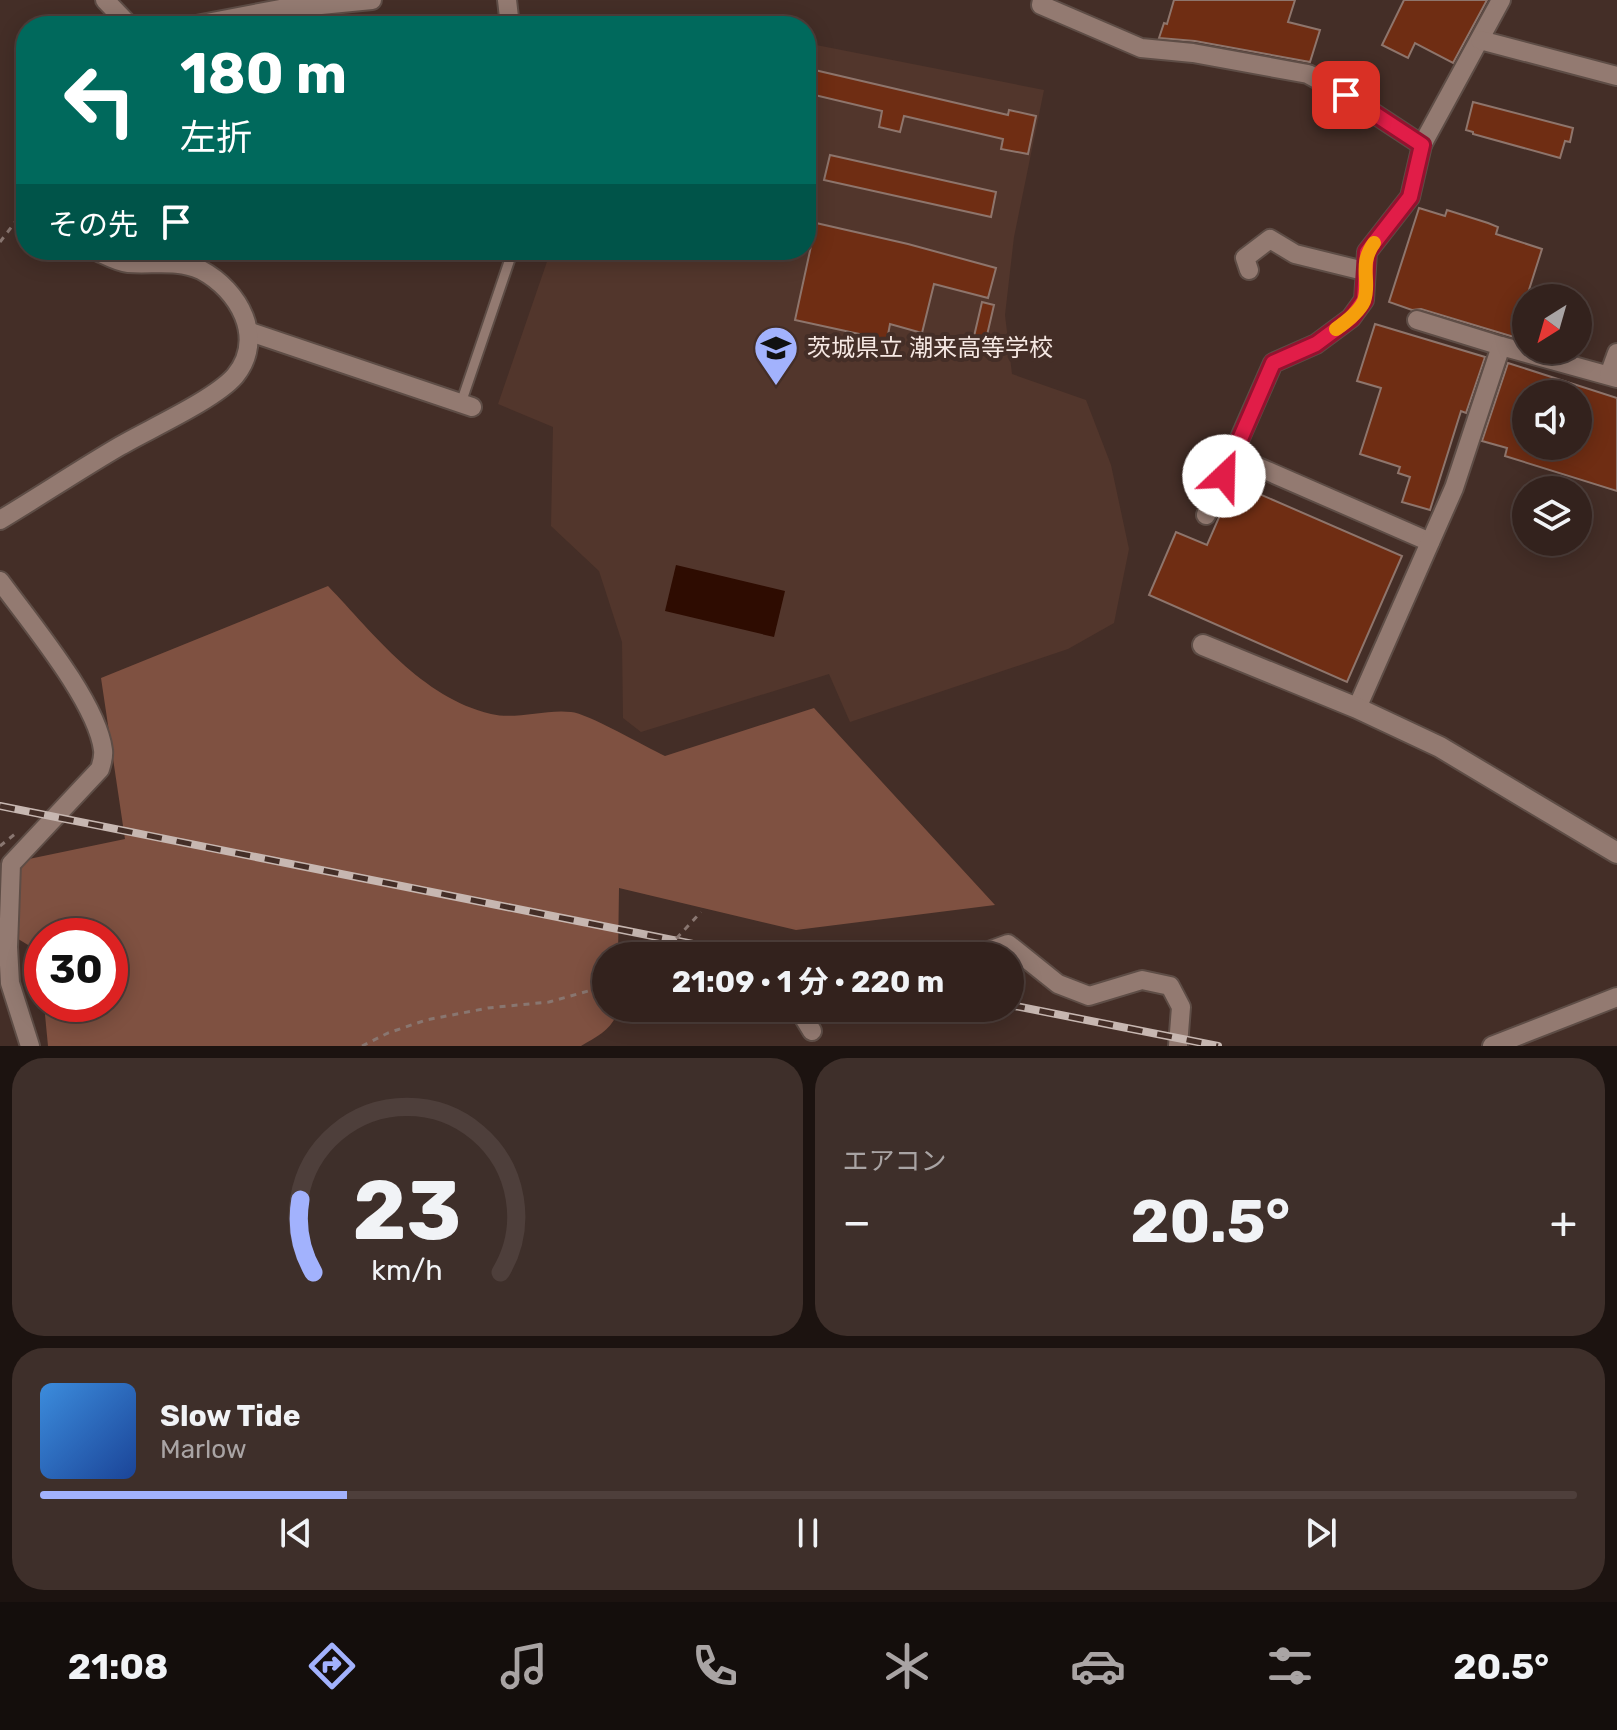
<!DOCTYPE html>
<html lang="ja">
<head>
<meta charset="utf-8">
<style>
  body { margin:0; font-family:Rubik,"Noto Sans JP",sans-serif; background:#3e2f2a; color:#f1f3f6; height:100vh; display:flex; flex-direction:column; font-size:30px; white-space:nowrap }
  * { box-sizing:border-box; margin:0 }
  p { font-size:26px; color:#a9a4a4 }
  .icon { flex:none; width:44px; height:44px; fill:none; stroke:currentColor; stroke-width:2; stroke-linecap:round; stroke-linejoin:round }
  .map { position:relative; height:1046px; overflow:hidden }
  .sheet { display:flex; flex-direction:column; gap:12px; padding:12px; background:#1c1310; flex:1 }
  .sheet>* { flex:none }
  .guide { position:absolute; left:16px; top:16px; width:800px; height:244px; border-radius:32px; box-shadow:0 4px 20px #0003,0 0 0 2px #4e3f3b; background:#00695c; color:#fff; overflow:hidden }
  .needle { width:52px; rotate:217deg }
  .tools { position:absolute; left:1512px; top:284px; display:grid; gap:16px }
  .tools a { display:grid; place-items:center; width:80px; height:80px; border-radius:50%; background:#33221d; box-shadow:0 4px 20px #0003,0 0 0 2px #4e3f3b; font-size:40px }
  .speed { position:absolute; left:24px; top:918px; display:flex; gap:16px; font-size:40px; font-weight:700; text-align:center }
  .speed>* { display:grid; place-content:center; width:104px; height:104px; border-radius:50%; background:#33221d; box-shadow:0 4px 20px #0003,0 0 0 2px #4e3f3b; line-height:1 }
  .speed .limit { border:12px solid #d22; background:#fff; color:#111 }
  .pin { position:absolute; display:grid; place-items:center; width:68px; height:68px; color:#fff; margin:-34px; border-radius:16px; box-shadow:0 4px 12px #0006 }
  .me { position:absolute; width:88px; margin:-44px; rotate:24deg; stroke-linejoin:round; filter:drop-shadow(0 0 6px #0008) }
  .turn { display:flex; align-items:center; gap:28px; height:168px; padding:0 32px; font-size:36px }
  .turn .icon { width:104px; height:104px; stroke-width:2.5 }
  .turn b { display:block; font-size:56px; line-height:68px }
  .then { display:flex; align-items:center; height:76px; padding:0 32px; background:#0003; gap:16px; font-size:30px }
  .big { font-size:60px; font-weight:700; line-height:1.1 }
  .sheet .tile { flex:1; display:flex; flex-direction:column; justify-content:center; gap:12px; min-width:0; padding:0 28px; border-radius:32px; background:#3e2f2a }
  .sheet .dial { align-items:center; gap:0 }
  .dial svg { height:208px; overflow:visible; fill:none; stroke:#4e3f3b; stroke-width:7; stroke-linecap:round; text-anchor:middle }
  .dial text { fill:#f1f3f6; stroke:none }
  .song { display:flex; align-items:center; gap:24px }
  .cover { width:96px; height:96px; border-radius:12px; background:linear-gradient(135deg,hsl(210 70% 55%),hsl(220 70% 35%)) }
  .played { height:8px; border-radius:4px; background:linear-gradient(90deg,#a2b2fd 20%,#4e3f3b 20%) }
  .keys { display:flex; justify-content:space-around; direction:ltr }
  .heat { display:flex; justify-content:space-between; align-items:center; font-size:44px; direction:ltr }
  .sheet .tiles { flex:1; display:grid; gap:12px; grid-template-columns:1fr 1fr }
  .tile:last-child { grid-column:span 2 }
  .trip { position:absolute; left:592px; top:942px; width:432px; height:80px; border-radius:40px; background:#33221d; box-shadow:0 4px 20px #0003,0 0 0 2px #4e3f3b; font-weight:700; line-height:80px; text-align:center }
  .tab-bar { display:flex; height:128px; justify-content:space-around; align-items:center; background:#140e0c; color:#a9a4a4 }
  .tab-bar .icon { width:56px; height:56px }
  .tab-bar .on { color:#a2b2fd }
  .tab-bar b { font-size:36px; color:#f1f3f6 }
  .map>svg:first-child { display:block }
  .built { fill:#52362c }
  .green { fill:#7f5141 }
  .water { fill:#2e0c01 }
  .building { fill:#6f2d13; stroke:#8e756c; stroke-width:2; fill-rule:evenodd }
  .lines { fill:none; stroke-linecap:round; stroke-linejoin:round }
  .service-casing { stroke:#5e4d46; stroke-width:13 }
  .minor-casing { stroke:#5e4d46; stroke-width:22 }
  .tertiary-casing { stroke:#5e4d46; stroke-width:24 }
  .path { stroke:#897670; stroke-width:3; stroke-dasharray:6 6; stroke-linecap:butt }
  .service { stroke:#937a71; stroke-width:9 }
  .minor { stroke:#937a71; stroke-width:18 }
  .tertiary { stroke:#937a71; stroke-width:20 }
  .rail-casing { stroke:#c7b7b1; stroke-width:8 }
  .rail { stroke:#442e27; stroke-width:5; stroke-dasharray:15; stroke-linecap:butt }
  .path-bridge { stroke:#897670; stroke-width:3; stroke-dasharray:6 6; stroke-linecap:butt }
  .route-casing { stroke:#92132f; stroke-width:20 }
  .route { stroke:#e11d48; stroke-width:14 }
  .slow { stroke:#f59e0b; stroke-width:14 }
  .labels { text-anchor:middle; stroke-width:8; stroke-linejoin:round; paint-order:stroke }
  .poi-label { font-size:24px; fill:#f6e8e3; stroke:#442e27; text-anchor:start }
</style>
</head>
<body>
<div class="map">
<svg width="1617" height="1046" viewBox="0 0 1617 1046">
  <rect width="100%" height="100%" fill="#442e27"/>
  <!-- built -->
  <polygon class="built" points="806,43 1044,90 1014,237 1005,315 1012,374 1086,400 1111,465 1129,549 1114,623 1068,649 850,722 829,674 641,732 623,718 622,642 599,571 551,526 553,427 498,404 551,250 806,250"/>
  <!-- green -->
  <path class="green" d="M 328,586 C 375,635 421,697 491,714 C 516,720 545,709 571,712 C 587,713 646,747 665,756 L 814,708 L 995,905 L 796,930 L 619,888 L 618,956 L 606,956 L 606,1008 L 618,1008 C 615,1028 598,1036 581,1046 L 48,1046 L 44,1004 L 110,1004 L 110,936 L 42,936 L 42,987 L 38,951 L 0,928 L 0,865 L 125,839 L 101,678 Z"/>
  <!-- water -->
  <polygon class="water" points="676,565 785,591 774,637 665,611"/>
  <!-- building -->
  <g class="building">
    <polygon points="1174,0 1295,0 1288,22 1320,30 1310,62 1195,41 1159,38 1164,23 1167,24"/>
    <polygon points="1404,0 1487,0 1453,63 1415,43 1408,58 1382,45"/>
    <polygon points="806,68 1008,115 1009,110 1036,116 1028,154 1001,149 1003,139 904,116 900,132 879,127 882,111 806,93"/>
    <polygon points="1473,102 1573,128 1570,142 1565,141 1560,158 1473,134 1473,132 1466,130"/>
    <polygon points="830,155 996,192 991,217 824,180"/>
    <polygon points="1419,208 1445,216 1447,210 1488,223 1498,227 1496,234 1542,249 1514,337 1421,309 1412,310 1389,302"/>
    <polygon points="816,223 908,244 996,268 988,298 934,284 922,333 890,324 887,340 795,320"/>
    <polygon points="982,302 994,305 984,348 972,345"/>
    <polygon points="1375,324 1485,357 1466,413 1461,411 1430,510 1402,502 1410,477 1398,473 1400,467 1360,454 1381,388 1357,381"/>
    <path d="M 1508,363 L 1617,398 L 1617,491 L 1505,456 L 1507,448 L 1482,441 ZM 1526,394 L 1578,394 L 1578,446 L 1526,446 Z"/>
    <polygon points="1234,483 1402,556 1347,682 1149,595 1176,532 1207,545"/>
  </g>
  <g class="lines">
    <!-- service casing -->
    <g class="service-casing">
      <polyline id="service" points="461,403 513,250"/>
    </g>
    <!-- minor casing -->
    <g class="minor-casing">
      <g id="minor">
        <polyline points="105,0 130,26"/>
        <polyline points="507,0 510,26"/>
        <polyline points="1042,0 1041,5 1141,48 1193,53 1308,74 1346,95 1422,145 1501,0"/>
        <polyline points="191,26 280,9 372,0"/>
        <polyline points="1480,40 1617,76"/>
        <polyline points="1249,270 1245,258 1270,239 1295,254 1364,271"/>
        <polyline points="1417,320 1501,346 1617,378"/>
        <polyline points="250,332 472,407"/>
        <polyline points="1609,375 1617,353"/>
        <polyline points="1233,456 1430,542"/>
        <polyline points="1206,515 1273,363 1316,344 1351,318 1364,300 1367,252 1410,197 1422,145"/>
        <path d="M 0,520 C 40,496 79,470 120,446 C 149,429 214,400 235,376 C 266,338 239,290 201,270 C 177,259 153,265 128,263 C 117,262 104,254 94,250"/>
        <path d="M 0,581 C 30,622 97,702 103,750 C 104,757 102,762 100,769 L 11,864 L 8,947 L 10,983 L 30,1046"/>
        <polyline points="1357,708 1454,488 1501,346"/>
        <polyline points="812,956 824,953 840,956"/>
        <polyline points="975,956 1008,944 1058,984 1089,996 1142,980 1170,986 1181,1007 1178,1046"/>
        <polyline points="798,1008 812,1031"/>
        <polyline points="1492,1046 1617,997"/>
      </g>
    </g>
    <!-- tertiary casing -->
    <g class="tertiary-casing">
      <polyline id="tertiary" points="1203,645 1357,708 1440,747 1617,853"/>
    </g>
    <!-- path -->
    <g class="path">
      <polyline points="0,242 26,208"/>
      <polyline points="0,846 15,834"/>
      <polyline points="362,1046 388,1033 426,1020 488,1008 549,1002 606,986"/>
    </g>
    <!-- service -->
    <use href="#service" class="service"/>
    <!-- minor -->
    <use href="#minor" class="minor"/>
    <!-- tertiary -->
    <use href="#tertiary" class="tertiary"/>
    <!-- rail casing -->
    <g class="rail-casing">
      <g id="rail">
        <polyline points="0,806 753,956"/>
        <polyline points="1010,1005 1218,1046"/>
      </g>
    </g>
    <!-- rail -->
    <use href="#rail" class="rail"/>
    <!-- path-bridge -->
    <polyline class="path-bridge" points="660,956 701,912"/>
  </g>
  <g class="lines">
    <!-- route casing -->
    <g class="route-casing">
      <polyline id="route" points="1224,476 1273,363 1316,344 1351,318 1364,300 1367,252 1410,197 1422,145 1346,95"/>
    </g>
    <!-- route -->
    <use href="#route" class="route"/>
    <!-- slow -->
    <path class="slow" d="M 1336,329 C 1346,322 1359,312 1364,301 C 1371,281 1358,265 1374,243"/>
  </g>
  <!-- icons -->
  <defs>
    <g id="school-pin" transform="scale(2.3)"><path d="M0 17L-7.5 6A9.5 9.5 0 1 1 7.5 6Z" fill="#a2b2fd" stroke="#442e27"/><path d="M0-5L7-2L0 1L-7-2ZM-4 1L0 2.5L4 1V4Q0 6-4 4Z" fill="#111"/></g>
  </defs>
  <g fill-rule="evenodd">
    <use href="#school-pin" x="776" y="348"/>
  </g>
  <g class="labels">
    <!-- poi labels -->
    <g class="poi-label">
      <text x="807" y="356">茨城県立 潮来高等学校</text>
    </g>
  </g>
</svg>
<div class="tools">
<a><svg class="needle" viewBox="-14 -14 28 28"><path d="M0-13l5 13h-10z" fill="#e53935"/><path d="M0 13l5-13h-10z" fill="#a9a4a4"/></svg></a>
<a><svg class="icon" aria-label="sound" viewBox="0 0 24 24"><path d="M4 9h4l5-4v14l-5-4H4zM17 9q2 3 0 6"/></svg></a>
<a><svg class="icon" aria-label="layers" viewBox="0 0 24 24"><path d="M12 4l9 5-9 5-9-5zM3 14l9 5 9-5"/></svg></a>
</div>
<div class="speed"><div class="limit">30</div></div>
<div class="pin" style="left:1346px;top:95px;background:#d93025"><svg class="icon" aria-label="arrive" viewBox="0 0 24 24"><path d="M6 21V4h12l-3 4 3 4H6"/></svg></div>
<svg class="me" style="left:1224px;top:476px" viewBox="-20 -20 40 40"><circle r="19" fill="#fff"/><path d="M0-13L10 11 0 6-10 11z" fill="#e11d48"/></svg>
<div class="trip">21:09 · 1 分 · 220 m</div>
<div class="guide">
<div class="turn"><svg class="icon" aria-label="left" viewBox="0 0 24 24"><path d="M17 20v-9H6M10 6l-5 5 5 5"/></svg><div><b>180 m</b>左折</div></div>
<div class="then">その先<svg class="icon" aria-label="arrive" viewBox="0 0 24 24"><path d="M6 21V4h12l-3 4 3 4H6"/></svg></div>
</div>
</div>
<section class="sheet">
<div class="tiles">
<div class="tile dial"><svg viewBox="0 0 100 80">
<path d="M14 69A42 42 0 1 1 86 69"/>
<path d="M14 69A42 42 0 0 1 9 41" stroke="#a2b2fd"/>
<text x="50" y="56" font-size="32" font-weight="700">23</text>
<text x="50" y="72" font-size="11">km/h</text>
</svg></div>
<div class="tile"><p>エアコン</p>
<div class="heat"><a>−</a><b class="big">20.5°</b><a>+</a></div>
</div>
<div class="tile">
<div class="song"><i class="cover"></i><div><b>Slow Tide</b><p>Marlow</p></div></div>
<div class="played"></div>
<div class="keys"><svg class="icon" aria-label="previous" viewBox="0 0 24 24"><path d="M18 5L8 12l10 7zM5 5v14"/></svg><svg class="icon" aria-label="pause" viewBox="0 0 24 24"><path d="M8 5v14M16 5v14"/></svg><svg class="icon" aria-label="next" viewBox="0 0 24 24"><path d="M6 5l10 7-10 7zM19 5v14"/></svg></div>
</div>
</div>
</section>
<nav class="tab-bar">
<b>21:08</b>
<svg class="icon on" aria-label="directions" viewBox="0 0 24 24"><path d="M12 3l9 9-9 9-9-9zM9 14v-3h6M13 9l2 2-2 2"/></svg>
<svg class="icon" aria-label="music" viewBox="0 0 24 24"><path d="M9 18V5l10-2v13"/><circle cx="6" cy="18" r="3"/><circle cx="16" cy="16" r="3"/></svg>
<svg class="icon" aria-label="phone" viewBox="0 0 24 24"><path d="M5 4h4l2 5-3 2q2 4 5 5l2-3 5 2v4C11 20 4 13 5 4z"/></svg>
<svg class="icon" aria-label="climate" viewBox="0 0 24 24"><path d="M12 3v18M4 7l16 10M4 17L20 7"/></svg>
<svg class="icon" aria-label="car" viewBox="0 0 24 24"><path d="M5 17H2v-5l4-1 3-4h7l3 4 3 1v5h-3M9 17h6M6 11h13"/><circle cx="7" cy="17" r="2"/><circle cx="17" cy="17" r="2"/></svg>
<svg class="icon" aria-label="filters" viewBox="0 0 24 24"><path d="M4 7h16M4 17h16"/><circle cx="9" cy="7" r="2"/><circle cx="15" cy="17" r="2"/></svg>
<b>20.5°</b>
</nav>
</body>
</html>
